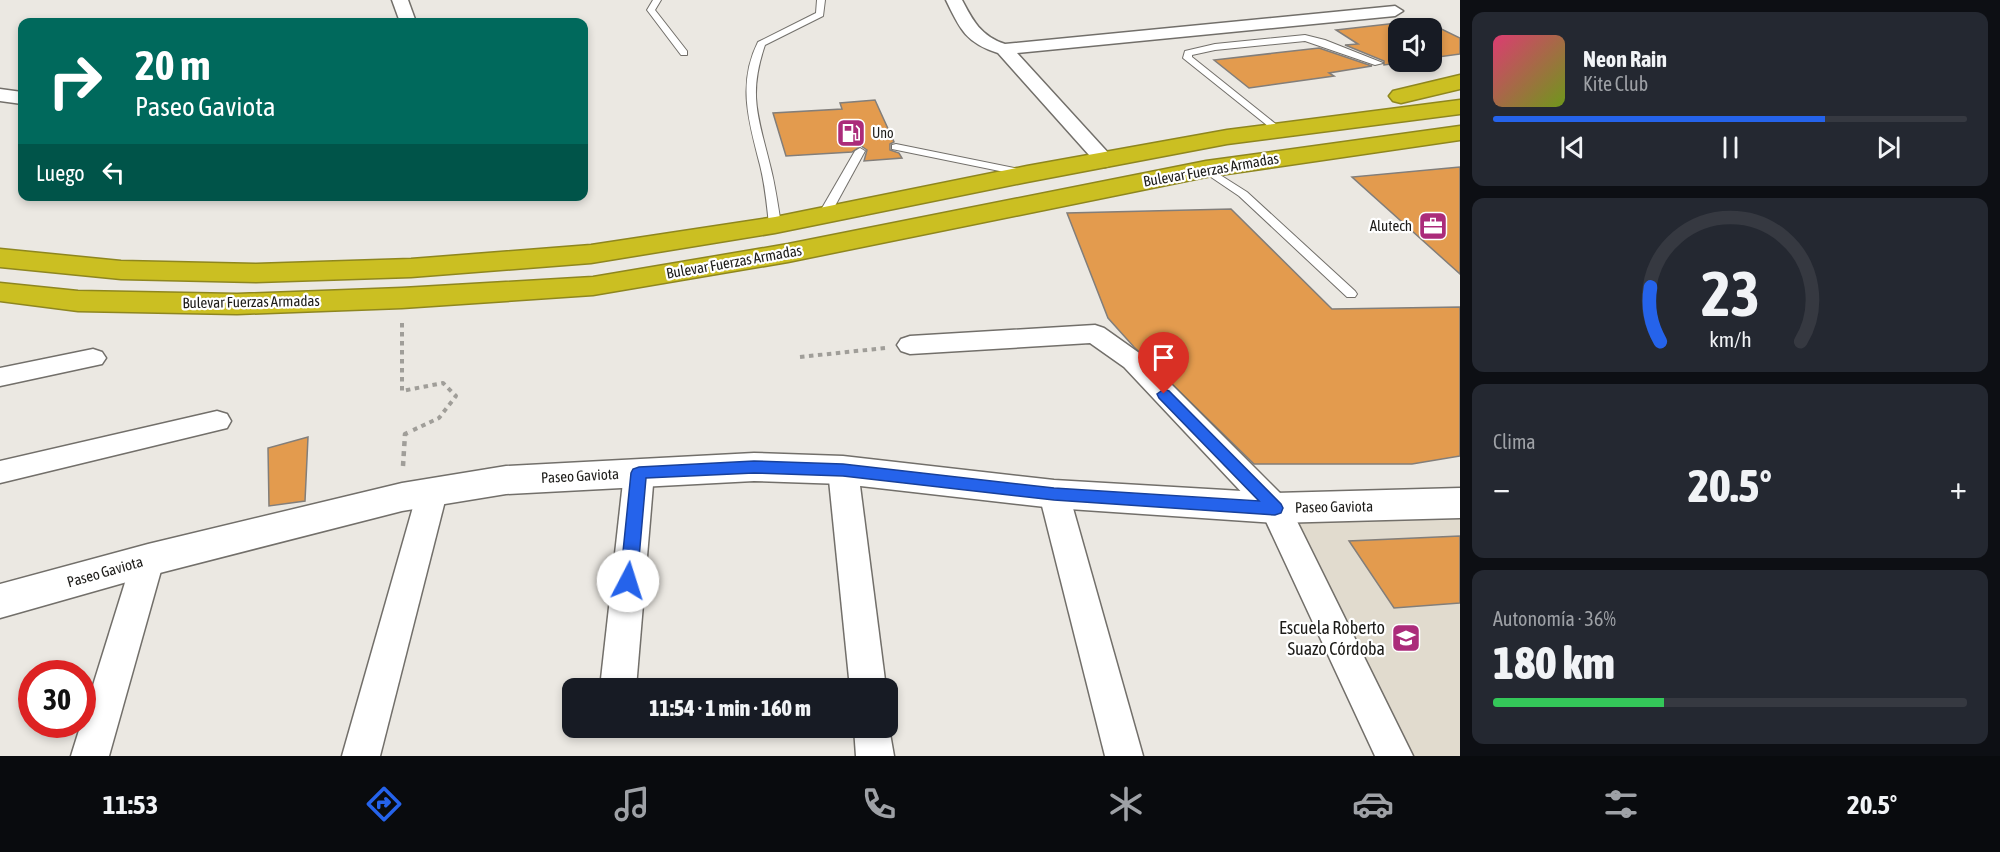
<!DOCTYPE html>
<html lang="es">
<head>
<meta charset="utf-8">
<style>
  body { margin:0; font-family:"Asap Condensed",sans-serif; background:#242831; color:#f1f3f6; height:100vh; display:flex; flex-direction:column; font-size:22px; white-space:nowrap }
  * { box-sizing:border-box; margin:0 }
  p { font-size:20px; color:#9ea1a6 }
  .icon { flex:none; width:33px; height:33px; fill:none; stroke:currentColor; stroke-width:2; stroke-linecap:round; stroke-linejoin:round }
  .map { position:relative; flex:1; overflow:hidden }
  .side { display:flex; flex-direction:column; gap:12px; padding:12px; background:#0d0f14; width:540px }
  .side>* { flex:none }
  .top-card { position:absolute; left:18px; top:18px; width:570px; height:183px; border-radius:12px; box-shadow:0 3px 9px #0003; background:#00695c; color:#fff; overflow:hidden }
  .controls { position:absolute; left:1388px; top:18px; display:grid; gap:12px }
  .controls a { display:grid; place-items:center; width:54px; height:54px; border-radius:12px; background:#171b24; box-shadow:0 3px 9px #0003; font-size:30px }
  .speed { position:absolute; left:18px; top:660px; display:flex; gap:12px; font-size:30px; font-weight:700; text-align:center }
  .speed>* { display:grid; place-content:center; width:78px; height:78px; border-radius:50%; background:#171b24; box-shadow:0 3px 9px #0003; line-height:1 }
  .speed .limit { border:9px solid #d22; background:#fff; color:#111 }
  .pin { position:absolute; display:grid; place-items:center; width:51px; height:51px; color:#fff; margin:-62px -26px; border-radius:50% 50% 50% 0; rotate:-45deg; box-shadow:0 0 6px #0007 }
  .pin .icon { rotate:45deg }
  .me { position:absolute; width:66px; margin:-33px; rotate:5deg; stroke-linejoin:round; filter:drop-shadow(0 0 4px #0008) }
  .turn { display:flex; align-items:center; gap:21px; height:126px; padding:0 18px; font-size:27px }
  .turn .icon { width:78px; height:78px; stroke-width:2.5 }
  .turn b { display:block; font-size:42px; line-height:51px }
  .then { display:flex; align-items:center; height:57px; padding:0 18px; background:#0003; gap:12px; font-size:22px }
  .big { font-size:45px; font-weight:800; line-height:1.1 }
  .side .card { flex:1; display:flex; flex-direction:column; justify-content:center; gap:9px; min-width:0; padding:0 21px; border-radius:12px; background:#242831 }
  .side .dial { align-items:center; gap:0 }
  .dial svg { height:156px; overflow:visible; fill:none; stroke:#363941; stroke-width:7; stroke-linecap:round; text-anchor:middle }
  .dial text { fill:#f1f3f6; stroke:none }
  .song { display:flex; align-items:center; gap:18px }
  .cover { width:72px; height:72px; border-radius:9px; background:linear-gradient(135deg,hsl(340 70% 55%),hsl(80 70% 35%)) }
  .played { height:6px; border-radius:3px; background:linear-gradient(90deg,#2563eb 70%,#363941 70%) }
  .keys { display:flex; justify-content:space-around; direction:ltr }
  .heat { display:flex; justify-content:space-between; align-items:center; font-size:33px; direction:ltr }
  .charge { height:9px; border-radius:4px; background:linear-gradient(90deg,#34c759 36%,#363941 0) }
  .trip { position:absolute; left:562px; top:678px; width:336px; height:60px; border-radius:12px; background:#171b24; box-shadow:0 3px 9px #0003; font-weight:800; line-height:60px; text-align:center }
  .menu { display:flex; height:96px; justify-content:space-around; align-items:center; background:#090b0e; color:#9ea1a6 }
  .menu .icon { width:42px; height:42px }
  .menu .active { color:#2563eb }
  .menu b { font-size:27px; color:#f1f3f6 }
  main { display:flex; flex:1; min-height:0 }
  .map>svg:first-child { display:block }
  .built { fill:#e1dbce }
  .building { fill:#e39b4e; stroke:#827e7a; stroke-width:1.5 }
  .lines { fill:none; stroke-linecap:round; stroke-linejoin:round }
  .lane-casing { stroke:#726f6a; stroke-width:2 }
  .street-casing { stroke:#726f6a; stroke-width:3 }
  .secondary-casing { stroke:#726f6a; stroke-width:3 }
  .highway-casing { stroke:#8e861f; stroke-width:3 }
  .path-far1 { stroke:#a09e99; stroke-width:4; stroke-dasharray:4.5 4.5; stroke-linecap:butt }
  .path { stroke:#a09e99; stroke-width:4.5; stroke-dasharray:5 5; stroke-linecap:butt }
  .lane { fill:#fff; fill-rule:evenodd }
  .street { fill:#fff; fill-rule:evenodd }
  .secondary { fill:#fff; fill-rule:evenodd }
  .highway { fill:#cbbf22; fill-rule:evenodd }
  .route { fill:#2563eb; stroke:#184099; stroke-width:1.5 }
  .labels { text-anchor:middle; stroke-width:4.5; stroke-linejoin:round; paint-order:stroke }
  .far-poi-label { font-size:14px; fill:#1d1c19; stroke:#fff; text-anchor:start }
  .street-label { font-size:15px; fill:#1d1c19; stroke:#fff }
  .poi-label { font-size:15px; fill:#1d1c19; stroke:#fff; text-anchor:end }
  .near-poi-label { font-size:18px; fill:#1d1c19; stroke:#fff; text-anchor:end }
</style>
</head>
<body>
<main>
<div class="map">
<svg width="1460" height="756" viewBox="0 0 1460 756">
  <rect width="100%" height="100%" fill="#ebe8e2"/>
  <!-- built -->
  <polygon class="built" points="1460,512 1460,756 1412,756 1292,520"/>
  <!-- building -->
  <g class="building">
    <polygon points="1415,21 1427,22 1460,38 1460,54 1431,58 1431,28 1398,28 1398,62 1407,62 1384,65 1384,61 1345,45 1358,44 1336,30"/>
    <polygon points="1319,48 1372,66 1329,73 1334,76 1249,88 1214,60"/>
    <polygon points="875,100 894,142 890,144 890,150 899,153 902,158 864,161 867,150 861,146 852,152 786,156 773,113 842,109 840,103"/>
    <polygon points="1460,167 1460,274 1352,177"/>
    <polygon points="1231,209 1332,309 1460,307 1460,456 1412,464 1254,464 1134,347 1108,318 1067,213"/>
    <polygon points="308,437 305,501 269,506 268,448"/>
    <polygon points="1460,536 1460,603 1394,608 1349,541"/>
  </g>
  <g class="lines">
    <!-- lane casing -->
    <g class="lane-casing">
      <g id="lane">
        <polygon points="653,0 661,0 655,10 687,51 687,55 681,55 647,10"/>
        <path d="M 817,0 L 825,0 L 823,16 L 765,45 C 748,95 758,116 770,165 C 775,184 778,205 781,225 L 775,228 L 769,225 C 767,205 765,185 760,165 C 749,122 737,84 758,42 L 816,13 Z"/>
        <polygon points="1305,35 1325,40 1383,63 1375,65 1305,41 1215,50 1192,55 1192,57 1277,125 1278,127 1273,130 1183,58 1185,51 1215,44"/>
        <polygon points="896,144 1024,170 1029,173 1024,176 892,149 892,145"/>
        <polygon points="860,148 865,151 830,215 828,217 820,217 818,215 855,151"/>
        <polygon points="1206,166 1247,192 1355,291 1357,294 1355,297 1347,297 1239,196 1202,171 1201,169"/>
      </g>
    </g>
    <!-- street casing -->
    <g class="street-casing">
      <g id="street">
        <polygon points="392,0 408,0 416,22 400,22"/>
        <path d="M 946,0 L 962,0 C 973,21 981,36 1005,44 L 1395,6 L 1403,11 L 1395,16 L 1017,53 L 1112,157 L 1115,161 L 1112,165 L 1105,167 L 1098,165 L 998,53 C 966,43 960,29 946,0 Z"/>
        <polygon points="0,89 22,92 22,104 0,101"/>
        <polygon points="1095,325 1104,328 1142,355 1286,499 1413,756 1375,756 1263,515 1124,367 1090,343 910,354 901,351 897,345 901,339 910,336"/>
        <polygon points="93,349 102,352 106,358 102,364 0,386 0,368"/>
        <polygon points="217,411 227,414 231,421 227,428 0,483 0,461"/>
        <polygon points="843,459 853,462 858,470 886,688 850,688 828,470 833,462"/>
        <polygon points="639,462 649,465 654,473 636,688 600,688 624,473 629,465"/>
        <polygon points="432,481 443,485 447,493 380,756 342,756 417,493 421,485"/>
        <polygon points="1054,482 1065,486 1069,494 1143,756 1105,756 1039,494 1043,486"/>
        <polygon points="148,547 159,551 164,560 109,756 71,756 132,560 137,551"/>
        <polygon points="888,722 894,756 856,756 854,728 888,728"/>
      </g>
    </g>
    <!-- secondary casing -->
    <g class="secondary-casing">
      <polygon id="secondary" points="754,453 843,456 1054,480 1275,493 1460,488 1460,518 1275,523 1054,508 843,484 754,481 506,494 402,511 148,576 0,618 0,584 148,544 402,483 506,466"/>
    </g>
    <!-- highway casing -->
    <g class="highway-casing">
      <g id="highway">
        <polygon points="1460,75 1460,89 1401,103 1393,101 1389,96 1393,91"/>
        <polygon points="1460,100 1460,114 1227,144 1027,182 775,233 591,263 411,277 256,282 121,279 0,267 0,249 121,261 256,264 411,259 591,245 775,217 1027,166 1227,130"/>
        <polygon points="1460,126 1460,140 1206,177 788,262 593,295 402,308 237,314 78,311 0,301 0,283 78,291 237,294 402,288 593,277 788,244 1206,161"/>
      </g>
    </g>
    <!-- path-far1 -->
    <g class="path-far1">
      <polyline points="402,323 402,391 443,383 456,396 439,418 409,432"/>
      <polyline points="800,357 885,348"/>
    </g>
    <!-- path -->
    <polyline class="path" points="403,466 405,434 412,431"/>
    <!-- lane -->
    <use href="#lane" class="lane"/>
    <!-- street -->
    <use href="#street" class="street"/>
    <!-- secondary -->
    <use href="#secondary" class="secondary"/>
    <!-- highway -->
    <use href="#highway" class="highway"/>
  </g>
  <!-- route -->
  <polygon class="route" points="1164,389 1169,391 1281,504 1283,508 1281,513 1275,515 1054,500 843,476 754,473 646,478 637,581 634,586 628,588 623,586 620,581 631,473 633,469 639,467 754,461 843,464 1054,488 1259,501 1159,398 1157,394"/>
  <!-- icons -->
  <defs>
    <g id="fuel-square" transform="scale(1.5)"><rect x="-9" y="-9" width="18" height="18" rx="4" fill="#ab2b7a" stroke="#fff"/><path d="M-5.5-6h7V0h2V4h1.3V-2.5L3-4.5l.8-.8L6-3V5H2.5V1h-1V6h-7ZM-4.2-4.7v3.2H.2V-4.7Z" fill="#fff"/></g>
    <g id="office-square" transform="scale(1.5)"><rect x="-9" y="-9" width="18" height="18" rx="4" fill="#ab2b7a" stroke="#fff"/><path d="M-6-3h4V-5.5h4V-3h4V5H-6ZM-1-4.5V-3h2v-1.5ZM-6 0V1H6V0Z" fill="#fff"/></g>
    <g id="school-square" transform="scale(1.5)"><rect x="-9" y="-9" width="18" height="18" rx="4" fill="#ab2b7a" stroke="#fff"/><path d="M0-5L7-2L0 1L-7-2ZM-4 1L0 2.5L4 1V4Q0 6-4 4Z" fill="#fff"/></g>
  </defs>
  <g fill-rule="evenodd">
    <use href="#fuel-square" x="851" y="133"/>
    <use href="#office-square" x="1433" y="226"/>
    <use href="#school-square" x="1406" y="638"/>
  </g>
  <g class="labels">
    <!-- far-poi labels -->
    <g class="far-poi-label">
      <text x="872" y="138">Uno</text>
    </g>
    <!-- street labels -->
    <g class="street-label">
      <text transform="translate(1211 170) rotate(-10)" y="5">Bulevar Fuerzas Armadas</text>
      <text transform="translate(734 262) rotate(-10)" y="5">Bulevar Fuerzas Armadas</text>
      <text transform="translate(251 302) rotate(-1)" y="5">Bulevar Fuerzas Armadas</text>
      <text transform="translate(580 476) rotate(-3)" y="5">Paseo Gaviota</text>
      <text transform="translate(1334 507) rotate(-1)" y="5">Paseo Gaviota</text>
      <text transform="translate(105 572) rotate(-16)" y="5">Paseo Gaviota</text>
    </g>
    <!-- poi labels -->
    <g class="poi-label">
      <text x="1412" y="231">Alutech</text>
    </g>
    <!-- near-poi labels -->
    <g class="near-poi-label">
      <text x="1385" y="634">Escuela Roberto<tspan x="1385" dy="21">Suazo Córdoba</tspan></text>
    </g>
  </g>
</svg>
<div class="controls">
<a><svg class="icon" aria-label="sound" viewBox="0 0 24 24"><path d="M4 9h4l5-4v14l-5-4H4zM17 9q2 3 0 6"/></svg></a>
</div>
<div class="speed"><div class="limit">30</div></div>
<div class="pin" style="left:1164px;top:394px;background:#d93025"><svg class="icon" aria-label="arrive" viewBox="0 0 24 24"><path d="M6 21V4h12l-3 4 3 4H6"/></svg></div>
<svg class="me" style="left:628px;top:581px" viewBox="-20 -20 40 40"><circle r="19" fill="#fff"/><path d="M0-13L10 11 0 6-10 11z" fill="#2563eb"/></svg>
<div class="trip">11:54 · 1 min · 160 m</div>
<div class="top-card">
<div class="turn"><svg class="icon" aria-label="right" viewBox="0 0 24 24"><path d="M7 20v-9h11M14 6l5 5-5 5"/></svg><div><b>20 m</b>Paseo Gaviota</div></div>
<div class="then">Luego<svg class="icon" aria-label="left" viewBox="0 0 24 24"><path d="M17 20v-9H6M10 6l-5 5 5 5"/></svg></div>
</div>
</div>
<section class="side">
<div class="card">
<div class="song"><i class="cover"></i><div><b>Neon Rain</b><p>Kite Club</p></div></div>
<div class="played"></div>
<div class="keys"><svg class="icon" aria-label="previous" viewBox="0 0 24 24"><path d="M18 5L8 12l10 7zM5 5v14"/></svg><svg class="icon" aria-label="pause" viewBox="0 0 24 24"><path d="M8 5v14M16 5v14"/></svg><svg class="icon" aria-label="next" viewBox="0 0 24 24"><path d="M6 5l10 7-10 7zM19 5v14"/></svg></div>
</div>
<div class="card dial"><svg viewBox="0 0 100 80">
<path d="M14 69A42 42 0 1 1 86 69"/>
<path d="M14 69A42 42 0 0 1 9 41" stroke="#2563eb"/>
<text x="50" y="56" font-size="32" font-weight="700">23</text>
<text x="50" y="72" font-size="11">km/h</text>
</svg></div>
<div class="card"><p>Clima</p>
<div class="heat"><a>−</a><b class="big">20.5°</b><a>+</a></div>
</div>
<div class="card"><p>Autonomía · 36%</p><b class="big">180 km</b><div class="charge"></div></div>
</section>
</main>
<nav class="menu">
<b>11:53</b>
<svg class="icon active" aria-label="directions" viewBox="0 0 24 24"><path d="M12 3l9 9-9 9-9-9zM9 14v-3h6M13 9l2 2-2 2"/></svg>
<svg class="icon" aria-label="music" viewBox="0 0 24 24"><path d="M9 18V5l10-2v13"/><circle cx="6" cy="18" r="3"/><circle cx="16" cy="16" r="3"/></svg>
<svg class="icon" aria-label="phone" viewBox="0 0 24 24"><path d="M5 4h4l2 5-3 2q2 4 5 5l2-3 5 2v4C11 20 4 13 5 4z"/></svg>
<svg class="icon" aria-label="climate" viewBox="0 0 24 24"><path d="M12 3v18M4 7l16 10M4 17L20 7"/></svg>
<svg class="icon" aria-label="car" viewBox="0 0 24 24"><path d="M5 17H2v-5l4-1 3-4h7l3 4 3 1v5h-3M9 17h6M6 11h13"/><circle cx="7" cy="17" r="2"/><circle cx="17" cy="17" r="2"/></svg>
<svg class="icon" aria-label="filters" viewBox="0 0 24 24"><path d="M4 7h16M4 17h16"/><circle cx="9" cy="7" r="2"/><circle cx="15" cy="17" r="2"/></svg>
<b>20.5°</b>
</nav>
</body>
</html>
